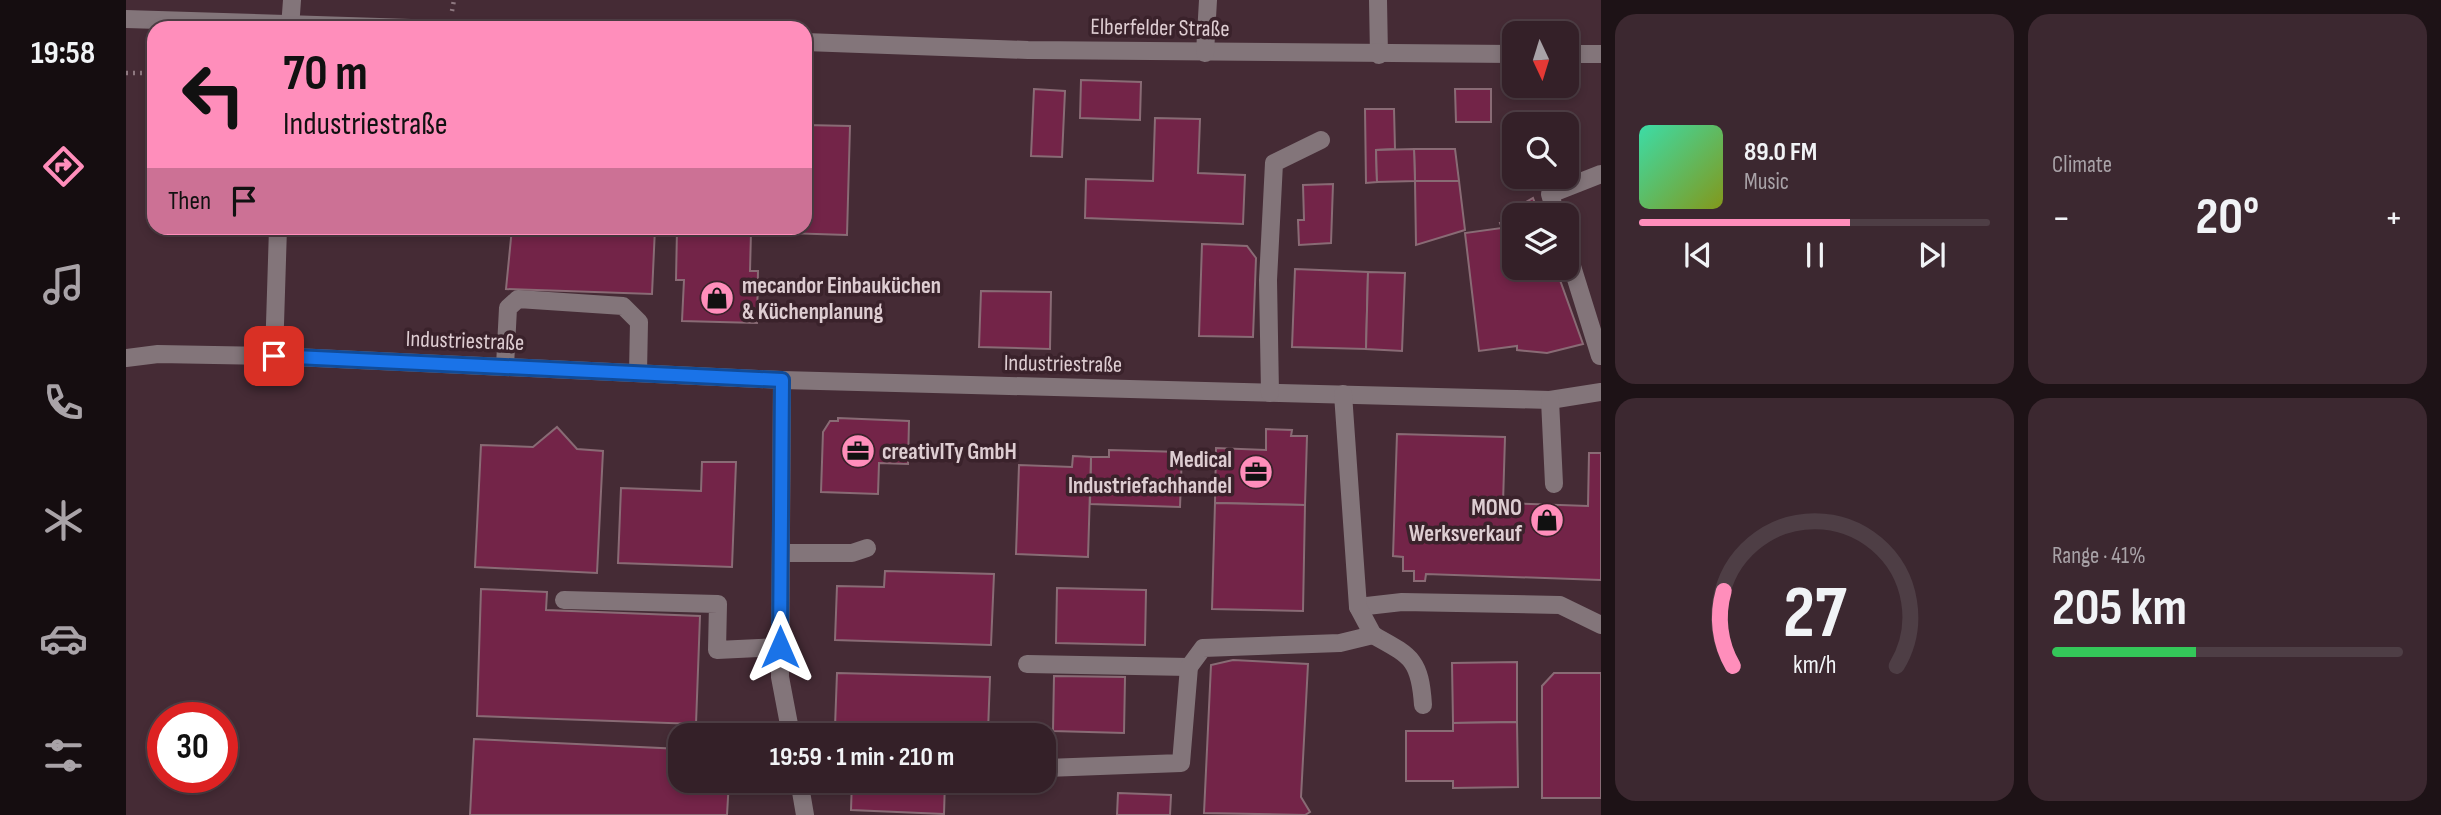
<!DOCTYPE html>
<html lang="en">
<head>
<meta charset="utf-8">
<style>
  body { margin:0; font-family:"Sofia Sans Condensed",sans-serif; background:#3c2830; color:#f1f3f6; height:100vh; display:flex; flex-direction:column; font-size:26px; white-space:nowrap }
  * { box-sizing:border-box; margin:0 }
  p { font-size:23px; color:#a9a3a8 }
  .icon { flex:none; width:38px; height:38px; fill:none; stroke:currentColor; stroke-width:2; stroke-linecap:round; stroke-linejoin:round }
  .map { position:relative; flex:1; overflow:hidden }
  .panel { display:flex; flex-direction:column; gap:14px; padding:14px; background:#1d1216; width:840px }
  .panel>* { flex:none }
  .banner { position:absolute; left:21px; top:21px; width:665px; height:214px; border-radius:21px; box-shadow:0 4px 10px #0003,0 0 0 2px #4e3e45; background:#ff8ebb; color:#111; overflow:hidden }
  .needle { width:46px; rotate:176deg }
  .tools { position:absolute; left:1376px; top:21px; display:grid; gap:14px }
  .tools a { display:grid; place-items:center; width:77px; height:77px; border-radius:14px; background:#342028; box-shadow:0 4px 10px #0003,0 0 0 2px #4e3e45; font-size:35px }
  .speed { position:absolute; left:21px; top:702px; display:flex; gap:14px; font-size:35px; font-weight:700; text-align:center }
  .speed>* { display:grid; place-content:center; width:91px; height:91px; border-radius:50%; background:#342028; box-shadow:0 4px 10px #0003,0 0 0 2px #4e3e45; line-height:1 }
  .speed .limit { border:10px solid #d22; background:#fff; color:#111 }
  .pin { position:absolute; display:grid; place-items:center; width:60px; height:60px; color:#fff; margin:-30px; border-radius:14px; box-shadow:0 4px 10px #0006 }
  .me { position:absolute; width:77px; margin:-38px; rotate:0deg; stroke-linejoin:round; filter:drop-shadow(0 0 5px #0008) }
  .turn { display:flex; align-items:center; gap:24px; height:147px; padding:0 21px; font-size:32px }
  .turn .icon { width:91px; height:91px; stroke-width:2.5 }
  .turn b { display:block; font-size:49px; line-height:60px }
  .then { display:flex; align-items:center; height:66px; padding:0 21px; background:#0003; gap:14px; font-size:26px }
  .big { font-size:52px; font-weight:700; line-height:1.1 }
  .panel .card { flex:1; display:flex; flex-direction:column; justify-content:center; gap:10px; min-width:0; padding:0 24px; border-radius:21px; background:#3c2830 }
  .panel .dial { align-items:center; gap:0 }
  .dial svg { height:182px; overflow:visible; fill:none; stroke:#4e3e45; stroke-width:7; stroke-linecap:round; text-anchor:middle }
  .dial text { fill:#f1f3f6; stroke:none }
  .song { display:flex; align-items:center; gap:21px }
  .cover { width:84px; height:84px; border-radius:10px; background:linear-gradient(135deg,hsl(160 70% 55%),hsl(70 70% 35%)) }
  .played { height:7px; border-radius:4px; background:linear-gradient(90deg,#ff8ebb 60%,#4e3e45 60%) }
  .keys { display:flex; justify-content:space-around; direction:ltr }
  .heat { display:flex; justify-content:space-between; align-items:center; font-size:38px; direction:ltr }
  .charge { height:10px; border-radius:5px; background:linear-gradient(90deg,#34c759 41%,#4e3e45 0) }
  .panel .tiles { flex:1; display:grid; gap:14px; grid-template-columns:repeat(2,1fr) }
  .trip { position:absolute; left:542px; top:723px; width:388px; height:70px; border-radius:21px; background:#342028; box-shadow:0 4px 10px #0003,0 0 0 2px #4e3e45; font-weight:700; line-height:70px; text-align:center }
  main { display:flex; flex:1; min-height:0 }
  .dock { display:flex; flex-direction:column; width:126px; justify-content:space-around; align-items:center; background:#150d10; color:#a9a3a8 }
  .dock .icon { width:49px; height:49px }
  .dock .current { color:#ff8ebb }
  .dock b { font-size:32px; color:#f1f3f6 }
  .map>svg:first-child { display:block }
  .building { fill:#732448; stroke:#896b75; stroke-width:2 }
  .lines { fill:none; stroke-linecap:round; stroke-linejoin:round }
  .path { stroke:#8e7880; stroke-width:4.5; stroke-dasharray:2 5; stroke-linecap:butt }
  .minor { stroke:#83757a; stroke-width:18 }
  .route-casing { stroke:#114b97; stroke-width:18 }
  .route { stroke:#1a73e8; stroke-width:12 }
  .labels { text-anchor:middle; stroke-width:7; stroke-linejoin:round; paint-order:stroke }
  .street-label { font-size:23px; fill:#decdd2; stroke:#3a222b }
  .poi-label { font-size:23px; font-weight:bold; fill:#decdd2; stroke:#3a222b; text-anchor:start }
</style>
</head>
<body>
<main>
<nav class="dock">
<b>19:58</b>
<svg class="icon current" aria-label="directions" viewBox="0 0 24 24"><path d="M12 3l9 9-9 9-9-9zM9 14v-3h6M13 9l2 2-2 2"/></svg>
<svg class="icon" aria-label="music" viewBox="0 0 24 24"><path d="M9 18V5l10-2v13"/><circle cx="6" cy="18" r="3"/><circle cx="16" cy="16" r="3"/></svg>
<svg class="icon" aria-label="phone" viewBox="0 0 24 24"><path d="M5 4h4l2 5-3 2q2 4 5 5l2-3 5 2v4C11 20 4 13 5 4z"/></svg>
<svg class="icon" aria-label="climate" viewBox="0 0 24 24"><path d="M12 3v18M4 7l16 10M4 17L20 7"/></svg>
<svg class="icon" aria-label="car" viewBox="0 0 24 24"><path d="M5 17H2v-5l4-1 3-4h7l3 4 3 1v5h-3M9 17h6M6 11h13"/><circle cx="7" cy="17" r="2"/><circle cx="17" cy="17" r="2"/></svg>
<svg class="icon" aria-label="filters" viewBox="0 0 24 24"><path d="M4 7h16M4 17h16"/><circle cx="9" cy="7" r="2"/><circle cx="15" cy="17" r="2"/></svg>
</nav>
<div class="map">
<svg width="1475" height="815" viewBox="0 0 1475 815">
  <rect width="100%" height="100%" fill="#452b35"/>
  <!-- building -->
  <g class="building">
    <polygon points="955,80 1015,82 1014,120 954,118"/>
    <polygon points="908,89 939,91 936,157 905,156"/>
    <polygon points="1329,89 1365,89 1365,122 1330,122"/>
    <polygon points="1239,109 1268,109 1269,149 1250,150 1251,182 1240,183"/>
    <polygon points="1029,118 1074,119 1072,173 1119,175 1117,224 959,218 960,179 1027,181"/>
    <polygon points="679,125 724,126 721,235 625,232 624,271 632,271 631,323 556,321 558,280 550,280 551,229 679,228"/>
    <polygon points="1288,149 1329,149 1333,181 1289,181"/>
    <polygon points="1288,149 1289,181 1251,182 1250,150"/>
    <polygon points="1289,181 1333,181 1339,230 1290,245"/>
    <polygon points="1207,184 1205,243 1173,245 1172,220 1178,220 1177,185"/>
    <polygon points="1407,198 1412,211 1419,209 1421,215 1388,215 1388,268 1439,268 1442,277 1434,280 1457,344 1421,353 1391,350 1391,346 1353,351 1339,233 1376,228 1374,223 1386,220 1383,212"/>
    <polygon points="386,228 529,228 526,294 380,289"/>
    <polygon points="1076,244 1121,246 1130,258 1127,337 1073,336"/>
    <polygon points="1169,269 1242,272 1240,349 1166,347"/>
    <polygon points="1242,272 1279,273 1276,351 1240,349"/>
    <polygon points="855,291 925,292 924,349 853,347"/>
    <polygon points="712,418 783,421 782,464 753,463 752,494 695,492 697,432 704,421 712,421"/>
    <polygon points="431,427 451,449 477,451 471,573 349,567 355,445 407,447"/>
    <polygon points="1140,429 1166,430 1165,436 1181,436 1179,505 1089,503 1090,448 1140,450"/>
    <polygon points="1271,434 1379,437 1377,503 1462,506 1463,453 1475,453 1475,580 1300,574 1299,581 1288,581 1288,571 1277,571 1277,557 1267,556"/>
    <polygon points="983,450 1056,452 1054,507 964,504 965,457 983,457"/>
    <polygon points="947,456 965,457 962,557 890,554 893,465 946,467"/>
    <polygon points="576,462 610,462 606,567 492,563 495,488 575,491"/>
    <polygon points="1089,503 1179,505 1177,611 1086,609"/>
    <polygon points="759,571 868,574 865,645 709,640 711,586 758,587"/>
    <polygon points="931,588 1020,590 1019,645 930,643"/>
    <polygon points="355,589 421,592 420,610 574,616 570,724 351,716"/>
    <polygon points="1107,660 1182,664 1175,797 1184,812 1179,815 1078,813 1085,665"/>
    <polygon points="1391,662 1391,722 1327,723 1326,663"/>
    <polygon points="711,673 864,677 862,731 709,727"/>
    <polygon points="1428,673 1475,673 1475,798 1416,798 1416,686"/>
    <polygon points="928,676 999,677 998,733 927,731"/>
    <polygon points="1391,722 1392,787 1327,788 1327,781 1280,781 1280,731 1327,731 1327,723"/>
    <polygon points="348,739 555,749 555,780 603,780 601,815 344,815"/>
    <polygon points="726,780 819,780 818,814 725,810"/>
    <polygon points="992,793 1045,795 1044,815 991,815"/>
  </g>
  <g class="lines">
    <!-- path -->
    <g class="path">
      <polyline points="326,11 328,0"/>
      <polyline points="325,28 325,26"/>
      <polyline points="0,73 28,73"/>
      <polyline points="1433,86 1450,90"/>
    </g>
    <!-- minor -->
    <g class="minor">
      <polyline points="1252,0 1253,55"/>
      <polyline points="0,19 285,28"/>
      <polyline points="164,28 166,0"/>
      <polyline points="679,42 902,50 1388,54"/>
      <polyline points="1079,53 1082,0"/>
      <polyline points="1440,54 1475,54"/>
      <polyline points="1430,215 1424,194 1475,174"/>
      <polyline points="1440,247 1474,356"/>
      <polyline points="148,356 152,228"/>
      <polyline points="0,358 32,354 148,356 656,380 1424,400 1475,392"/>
      <polyline points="379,366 382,308 392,299 497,306 513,322 512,373"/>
      <polyline points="656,380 654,677 665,735"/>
      <polyline points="1144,393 1142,280 1148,163 1195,140"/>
      <polyline points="1424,400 1428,484"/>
      <polyline points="655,553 726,553 741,548"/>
      <polyline points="438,600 592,604 591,650 654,647"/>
      <polyline points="1232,607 1276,602 1434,605 1475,625"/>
      <path d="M 1247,635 C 1285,656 1294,659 1297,705"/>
      <polyline points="901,664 1063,667"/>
      <polyline points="920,768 1055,763 1063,667 1077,648 1214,643 1247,635 1232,607 1217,394"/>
      <polyline points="673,780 679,815"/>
    </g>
  </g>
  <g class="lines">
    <!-- route casing -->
    <g class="route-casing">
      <polyline id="route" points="148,356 656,380 654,647"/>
    </g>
    <!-- route -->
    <use href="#route" class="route"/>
  </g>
  <!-- icons -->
  <defs>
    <g id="shop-disc" transform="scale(1.75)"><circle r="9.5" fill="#ff8ebb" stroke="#3a222b"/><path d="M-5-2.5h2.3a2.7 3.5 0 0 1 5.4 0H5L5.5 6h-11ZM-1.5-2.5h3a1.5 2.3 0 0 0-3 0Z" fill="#111"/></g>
    <g id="office-disc" transform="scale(1.75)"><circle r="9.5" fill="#ff8ebb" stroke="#3a222b"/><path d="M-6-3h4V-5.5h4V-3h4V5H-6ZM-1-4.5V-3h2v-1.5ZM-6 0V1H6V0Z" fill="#111"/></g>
  </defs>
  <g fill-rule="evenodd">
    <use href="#shop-disc" x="591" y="298"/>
    <use href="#office-disc" x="732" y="451"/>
    <use href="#office-disc" x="1130" y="472"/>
    <use href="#shop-disc" x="1421" y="520"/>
  </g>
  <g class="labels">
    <!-- street labels -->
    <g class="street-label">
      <text transform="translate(1034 27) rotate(1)" y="8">Elberfelder Straße</text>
      <text transform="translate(339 340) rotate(2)" y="8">Industriestraße</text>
      <text transform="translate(937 363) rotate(1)" y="8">Industriestraße</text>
    </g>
    <!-- poi labels -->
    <g class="poi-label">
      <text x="616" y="293">mecandor Einbauküchen<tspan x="616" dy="26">&amp; Küchenplanung</tspan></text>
      <text x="756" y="459">creativITy GmbH</text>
      <text x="1106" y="467" text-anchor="end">Medical<tspan x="1106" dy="26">Industriefachhandel</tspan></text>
      <text x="1396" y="515" text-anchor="end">MONO<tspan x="1396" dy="26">Werksverkauf</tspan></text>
    </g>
  </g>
</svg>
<div class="tools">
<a><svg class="needle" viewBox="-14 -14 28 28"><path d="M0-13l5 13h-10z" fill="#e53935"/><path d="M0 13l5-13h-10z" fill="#a9a3a8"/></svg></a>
<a><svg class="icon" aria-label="search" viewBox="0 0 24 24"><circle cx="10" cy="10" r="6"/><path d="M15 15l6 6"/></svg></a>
<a><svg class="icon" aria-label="layers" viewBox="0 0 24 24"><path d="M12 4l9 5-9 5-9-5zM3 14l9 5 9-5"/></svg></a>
</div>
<div class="speed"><div class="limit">30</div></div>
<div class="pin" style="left:148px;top:356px;background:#d93025"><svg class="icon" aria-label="arrive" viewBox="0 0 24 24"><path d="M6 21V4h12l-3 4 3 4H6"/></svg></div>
<svg class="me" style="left:654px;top:647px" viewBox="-20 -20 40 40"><path d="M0-17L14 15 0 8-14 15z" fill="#1a73e8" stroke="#fff" stroke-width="4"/></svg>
<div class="trip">19:59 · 1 min · 210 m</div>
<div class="banner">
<div class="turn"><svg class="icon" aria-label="left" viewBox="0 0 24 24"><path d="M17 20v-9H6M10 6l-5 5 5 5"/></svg><div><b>70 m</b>Industriestraße</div></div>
<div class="then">Then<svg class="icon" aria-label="arrive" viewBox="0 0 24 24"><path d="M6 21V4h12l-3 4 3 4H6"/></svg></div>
</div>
</div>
<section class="panel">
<div class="tiles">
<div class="card">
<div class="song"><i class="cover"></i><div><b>89.0 FM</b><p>Music</p></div></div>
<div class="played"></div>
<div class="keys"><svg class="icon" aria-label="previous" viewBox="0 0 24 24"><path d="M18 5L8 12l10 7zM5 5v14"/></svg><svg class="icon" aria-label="pause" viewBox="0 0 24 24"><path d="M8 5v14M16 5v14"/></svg><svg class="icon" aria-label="next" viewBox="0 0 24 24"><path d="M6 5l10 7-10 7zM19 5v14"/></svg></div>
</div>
<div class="card"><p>Climate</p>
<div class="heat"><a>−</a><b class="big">20°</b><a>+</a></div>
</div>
<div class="card dial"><svg viewBox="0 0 100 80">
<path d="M14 69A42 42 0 1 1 86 69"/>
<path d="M14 69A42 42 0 0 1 10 36" stroke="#ff8ebb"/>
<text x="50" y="56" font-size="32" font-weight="700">27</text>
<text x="50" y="72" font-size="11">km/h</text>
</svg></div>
<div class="card"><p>Range · 41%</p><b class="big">205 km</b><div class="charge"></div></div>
</div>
</section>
</main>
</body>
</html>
